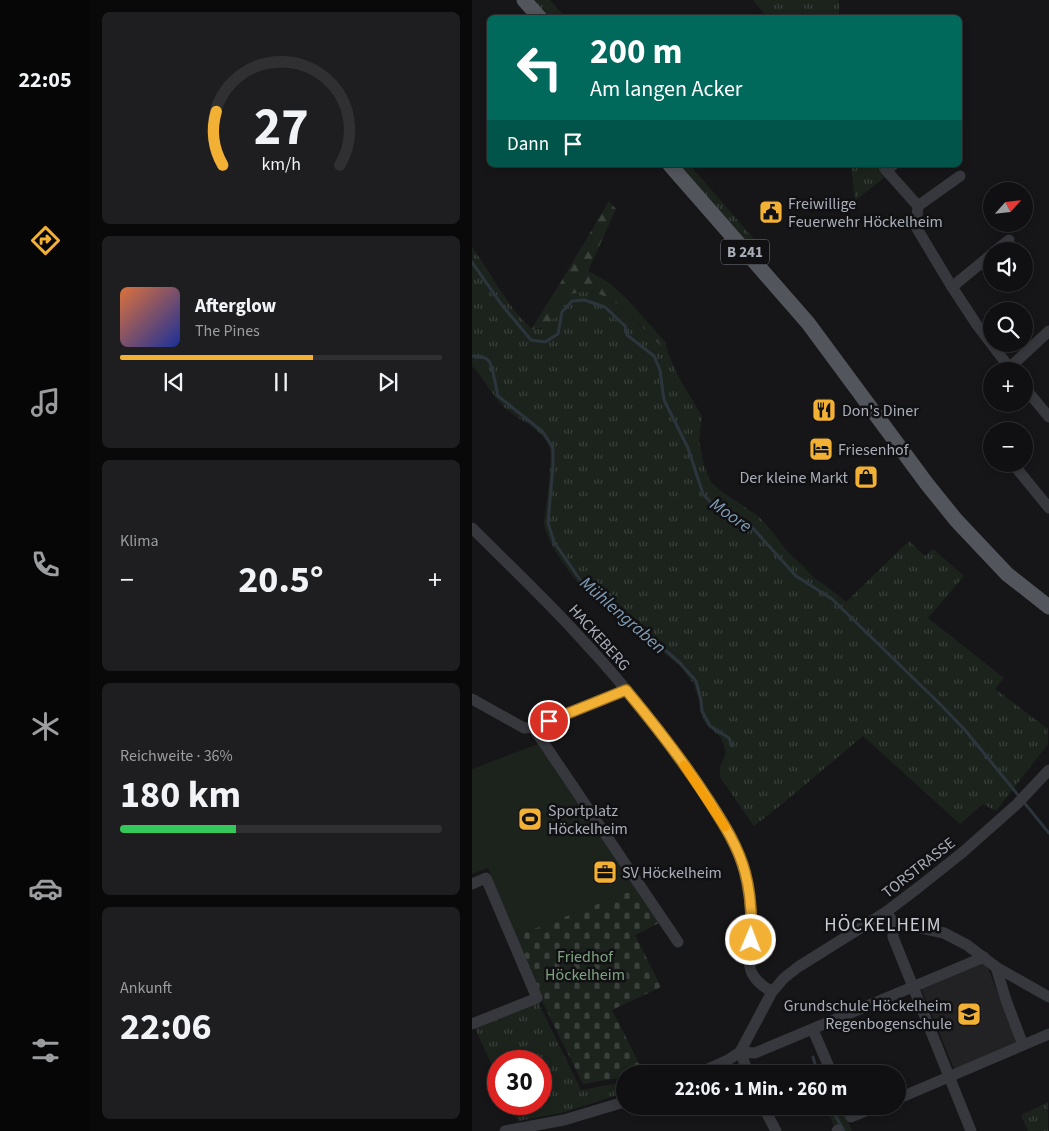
<!DOCTYPE html>
<html lang="de">
<head>
<meta charset="utf-8">
<style>
  body { margin:0; font-family:"Source Sans 3",sans-serif; background:#1e1e20; color:#f1f3f6; height:100vh; display:flex; flex-direction:column; font-size:19px; white-space:nowrap }
  * { box-sizing:border-box; margin:0 }
  p { font-size:16px; color:#9c9d9f }
  .icon { flex:none; width:28px; height:28px; fill:none; stroke:currentColor; stroke-width:2; stroke-linecap:round; stroke-linejoin:round }
  .map { position:relative; flex:1; overflow:hidden }
  .panel { display:flex; flex-direction:column; gap:12px; padding:12px; background:#09090a; width:382px }
  .panel>* { flex:none }
  .guide { position:absolute; left:15px; top:15px; width:475px; height:152px; border-radius:8px; box-shadow:0 2px 8px #0003,0 0 0 1px #303032; background:#00695c; color:#fff; overflow:hidden }
  .needle { width:32px; rotate:63deg }
  .fabs { position:absolute; left:511px; top:182px; display:grid; gap:10px }
  .fabs a { display:grid; place-items:center; width:50px; height:50px; border-radius:50%; background:#101012; box-shadow:0 2px 8px #0003,0 0 0 1px #303032; font-size:25px }
  .speed { position:absolute; left:15px; top:1050px; display:flex; gap:10px; font-size:25px; font-weight:700; text-align:center }
  .speed>* { display:grid; place-content:center; width:65px; height:65px; border-radius:50%; background:#101012; box-shadow:0 2px 8px #0003,0 0 0 1px #303032; line-height:1 }
  .speed .limit { border:8px solid #d22; background:#fff; color:#111 }
  .pin { position:absolute; display:grid; place-items:center; width:42px; height:42px; color:#fff; margin:-21px; border:2px solid #fff; border-radius:50%; box-shadow:0 1px 5px #0007 }
  .me { position:absolute; width:55px; margin:-28px; rotate:1deg; stroke-linejoin:round; filter:drop-shadow(0 0 4px #0008) }
  .turn { display:flex; align-items:center; gap:18px; height:105px; padding:0 20px; font-size:22px }
  .turn .icon { width:65px; height:65px; stroke-width:2.5 }
  .turn b { display:block; font-size:35px; line-height:42px }
  .then { display:flex; align-items:center; height:48px; padding:0 20px; background:#0003; gap:10px; font-size:19px }
  .big { font-size:38px; font-weight:700; line-height:1.1 }
  .panel .widget { flex:1; display:flex; flex-direction:column; justify-content:center; gap:8px; min-width:0; padding:0 18px; border-radius:8px; background:#1e1e20 }
  .panel .dial { align-items:center; gap:0 }
  .dial svg { height:130px; overflow:visible; fill:none; stroke:#303032; stroke-width:7; stroke-linecap:round; text-anchor:middle }
  .dial text { fill:#f1f3f6; stroke:none }
  .song { display:flex; align-items:center; gap:15px }
  .cover { width:60px; height:60px; border-radius:8px; background:linear-gradient(135deg,hsl(20 70% 55%),hsl(230 70% 35%)) }
  .played { height:5px; border-radius:2px; background:linear-gradient(90deg,#f2b134 60%,#303032 60%) }
  .keys { display:flex; justify-content:space-around; direction:ltr }
  .heat { display:flex; justify-content:space-between; align-items:center; font-size:28px; direction:ltr }
  .charge { height:8px; border-radius:4px; background:linear-gradient(90deg,#34c759 36%,#303032 0) }
  .trip { position:absolute; left:144px; top:1065px; width:290px; height:50px; border-radius:25px; background:#101012; box-shadow:0 2px 8px #0003,0 0 0 1px #303032; font-weight:700; line-height:50px; text-align:center }
  main { display:flex; flex:1; min-height:0 }
  .tabs { display:flex; flex-direction:column; width:90px; justify-content:space-around; align-items:center; background:#060607; color:#9c9d9f }
  .tabs .icon { width:35px; height:35px }
  .tabs .selected { color:#f2b134 }
  .tabs b { font-size:22px; color:#f1f3f6 }
  .map>svg:first-child { display:block }
  .built { fill:#222225 }
  .grass { fill:url(#grass-tufts) }
  .forest { fill:url(#forest-firs) }
  .cemetery { fill:url(#cemetery-stones) }
  .pitch { fill:#1c231d }
  .lines { fill:none; stroke-linecap:round; stroke-linejoin:round }
  .stream { stroke:#2c353c; stroke-width:3 }
  .minor { stroke:#37383d; stroke-width:11 }
  .major { stroke:#53555c; stroke-width:15 }
  .route-casing { stroke:#9d7322; stroke-width:12 }
  .route { stroke:#f2b134; stroke-width:9 }
  .slow { stroke:#f59e0b; stroke-width:9 }
  .labels { text-anchor:middle; stroke-width:5; stroke-linejoin:round; paint-order:stroke }
  .shield { fill:#111113; stroke:#7b7e86; stroke-width:1 }
  .shield-label { font-size:15px; font-weight:bold; fill:#a8adb8 }
  .poi-label { font-size:16px; fill:#a8adb8; stroke:#111113; text-anchor:start }
  .street-label { font-size:16px; fill:#a8adb8; stroke:#111113 }
  .park-label { font-size:16px; fill:#7fa381; stroke:#111113 }
  .water-label { font-size:18px; font-style:italic; fill:#7f9bb3; stroke:#111113 }
  .quarter-label { font-size:19px; letter-spacing:1px; fill:#c9ccd4; stroke:#111113 }
</style>
</head>
<body>
<main>
<nav class="tabs">
<b>22:05</b>
<svg class="icon selected" aria-label="directions" viewBox="0 0 24 24"><path d="M12 3l9 9-9 9-9-9zM9 14v-3h6M13 9l2 2-2 2"/></svg>
<svg class="icon" aria-label="music" viewBox="0 0 24 24"><path d="M9 18V5l10-2v13"/><circle cx="6" cy="18" r="3"/><circle cx="16" cy="16" r="3"/></svg>
<svg class="icon" aria-label="phone" viewBox="0 0 24 24"><path d="M5 4h4l2 5-3 2q2 4 5 5l2-3 5 2v4C11 20 4 13 5 4z"/></svg>
<svg class="icon" aria-label="climate" viewBox="0 0 24 24"><path d="M12 3v18M4 7l16 10M4 17L20 7"/></svg>
<svg class="icon" aria-label="car" viewBox="0 0 24 24"><path d="M5 17H2v-5l4-1 3-4h7l3 4 3 1v5h-3M9 17h6M6 11h13"/><circle cx="7" cy="17" r="2"/><circle cx="17" cy="17" r="2"/></svg>
<svg class="icon" aria-label="filters" viewBox="0 0 24 24"><path d="M4 7h16M4 17h16"/><circle cx="9" cy="7" r="2"/><circle cx="15" cy="17" r="2"/></svg>
</nav>
<section class="panel">
<div class="widget dial"><svg viewBox="0 0 100 80">
<path d="M14 69A42 42 0 1 1 86 69"/>
<path d="M14 69A42 42 0 0 1 10 36" stroke="#f2b134"/>
<text x="50" y="56" font-size="32" font-weight="700">27</text>
<text x="50" y="72" font-size="11">km/h</text>
</svg></div>
<div class="widget">
<div class="song"><i class="cover"></i><div><b>Afterglow</b><p>The Pines</p></div></div>
<div class="played"></div>
<div class="keys"><svg class="icon" aria-label="previous" viewBox="0 0 24 24"><path d="M18 5L8 12l10 7zM5 5v14"/></svg><svg class="icon" aria-label="pause" viewBox="0 0 24 24"><path d="M8 5v14M16 5v14"/></svg><svg class="icon" aria-label="next" viewBox="0 0 24 24"><path d="M6 5l10 7-10 7zM19 5v14"/></svg></div>
</div>
<div class="widget"><p>Klima</p>
<div class="heat"><a>−</a><b class="big">20.5°</b><a>+</a></div>
</div>
<div class="widget"><p>Reichweite · 36%</p><b class="big">180 km</b><div class="charge"></div></div>
<div class="widget"><p>Ankunft</p><b class="big">22:06</b></div>
</section>
<div class="map">
<svg width="577" height="1131" viewBox="0 0 577 1131">
  <defs>
    <pattern id="grass-tufts" width="24" height="20" patternUnits="userSpaceOnUse" patternTransform="scale(1.25)"><rect width="24" height="20" fill="#1c231d"/><path d="M3 7l-1-3M5 7V3M7 7l1-3M15 17l-1-3M17 17v-4M19 17l1-3" fill="none" stroke="#3a403c"/></pattern>
    <pattern id="forest-firs" width="22" height="20" patternUnits="userSpaceOnUse" patternTransform="scale(1.25)"><rect width="22" height="20" fill="#1c231d"/><path d="M5 1l3.5 6h-7zM16 11l3.5 6h-7z" fill="#3a403c"/></pattern>
    <pattern id="cemetery-stones" width="16" height="16" patternUnits="userSpaceOnUse" patternTransform="scale(1.25)"><rect width="16" height="16" fill="#1c231d"/><path d="M2 7V4a2 2 0 0 1 4 0v3zM10 15v-3a2 2 0 0 1 4 0v3z" fill="#3a403c"/></pattern>
  </defs>
  <rect width="100%" height="100%" fill="#161618"/>
  <!-- built -->
  <polygon class="built" points="513,961 545,1039 543,1044 482,1069 449,988"/>
  <!-- grass -->
  <g class="grass">
    <polygon points="61,0 78,0 93,17 76,17"/>
    <polygon points="281,0 367,0 367,17 295,17"/>
    <polygon points="207,165 218,165 294,253 288,257"/>
    <polygon points="379,165 406,165 414,176 383,201"/>
    <path d="M 0,247 C 20,274 35,307 60,329 L 69,329 L 82,317 L 83,308 L 88,300 L 98,294 L 113,291 L 127,294 L 140,300 L 156,313 L 167,325 L 196,353 L 206,376 L 230,416 L 227,440 L 232,466 L 239,482 L 249,491 L 286,516 L 299,530 L 314,550 L 331,566 L 342,578 L 353,585 L 374,602 L 437,541 L 453,556 L 461,549 L 492,576 L 456,618 L 532,678 L 523,689 L 576,729 L 576,744 L 524,811 L 511,804 L 488,824 L 391,736 L 309,805 L 282,826 L 248,777 L 248,767 L 254,752 L 249,738 L 234,724 L 228,711 L 227,700 L 221,683 L 207,665 L 107,584 C 96,570 72,540 72,521 C 72,516 74,511 74,506 C 75,498 76,491 77,483 C 77,474 80,457 78,449 C 73,430 46,420 33,408 C 20,396 13,379 0,366 Z"/>
    <polygon points="66,1002 109,1090 152,1082 152,1093 93,1112 46,1121 38,1104 69,1104 69,1061 26,1061 26,1079 3,1028"/>
    <polygon points="576,1102 576,1131 556,1131 549,1115"/>
    <polygon points="354,1106 369,1106 380,1131 364,1131"/>
  </g>
  <!-- forest -->
  <path class="forest" d="M 137,201 L 144,209 L 116,271 L 136,282 L 154,298 L 194,343 L 196,353 C 187,344 178,335 169,326 C 164,322 160,316 155,312 C 141,299 123,288 104,293 C 96,294 89,299 85,305 C 83,309 83,312 82,316 C 79,326 70,329 60,329 L 64,321 L 84,290 Z"/>
  <!-- cemetery -->
  <polygon class="cemetery" points="164,889 187,923 163,935 189,987 140,1010 172,1073 152,1074 152,1077 111,1084 70,1001 43,936"/>
  <!-- pitch -->
  <polygon class="pitch" points="66,744 164,889 43,936 16,868 0,874 0,769"/>
  <g class="lines">
    <!-- stream -->
    <g class="stream">
      <polyline points="0,262 29,304 59,340 73,342 86,334 90,312 100,301 112,300 133,307 153,326 155,335 182,356 188,370 192,400 216,448 231,494 241,505 264,515 279,526 324,576 360,599 467,703 493,730 577,833"/>
      <path d="M 0,356 C 5,356 12,356 16,360 C 21,364 24,389 26,396 L 71,432 L 81,448 L 81,466 L 76,523 L 82,542 L 111,584 L 135,601 L 166,626 L 208,663 L 224,681 L 229,700 L 230,711 L 238,726 L 257,738 L 260,746"/>
      <polyline points="341,1057 346,1074"/>
      <polyline points="358,1106 372,1131"/>
    </g>
    <!-- minor -->
    <g class="minor">
      <polyline points="421,165 414,170 446,206 444,227 480,287 505,325 540,371"/>
      <polyline points="446,206 488,176"/>
      <polyline points="523,251 537,240"/>
      <polyline points="480,287 520,254"/>
      <polyline points="537,368 577,331"/>
      <polyline points="552,387 577,417"/>
      <polyline points="541,464 577,508"/>
      <path d="M 0,528 C 35,563 71,597 104,633 C 142,673 176,715 208,759 C 226,784 245,810 260,838 C 274,867 279,898 279,930 C 279,944 274,957 279,971 C 283,981 292,987 300,992"/>
      <polyline points="0,699 52,728 61,727 155,690"/>
      <polyline points="61,727 206,942"/>
      <polyline points="0,884 14,878 65,998 0,1024"/>
      <polyline points="417,916 421,922 472,933 495,945 524,967 577,997"/>
      <polyline points="421,922 421,937 499,1131"/>
      <polyline points="524,967 534,1000 551,1045"/>
      <polyline points="341,1030 360,1074"/>
      <polyline points="225,1074 256,1060 268,1052 300,992 312,978 326,967 414,912 447,887 491,852 545,804 577,770"/>
      <polyline points="277,1074 268,1052 283,1053 512,957"/>
      <polyline points="425,1099 577,1034"/>
      <polyline points="291,1106 304,1131"/>
      <polyline points="374,1106 379,1117 406,1106"/>
      <polyline points="33,1131 92,1120 152,1102"/>
      <polyline points="365,1131 366,1130"/>
    </g>
    <!-- major -->
    <g class="major">
      <polyline points="52,0 68,18"/>
      <polyline points="198,165 336,323 455,484 484,520 535,574 577,607"/>
    </g>
  </g>
  <g class="lines">
    <!-- route casing -->
    <g class="route-casing">
      <path id="route" d="M 77,721 L 154,690 C 184,726 212,762 237,801 C 251,823 266,846 273,872 C 279,894 280,918 279,940"/>
    </g>
    <!-- route -->
    <use href="#route" class="route"/>
    <!-- slow -->
    <polyline class="slow" points="212,765 253,827"/>
  </g>
  <!-- icons -->
  <defs>
    <g id="civic-square" transform="scale(1.25)"><rect x="-9" y="-9" width="18" height="18" rx="4" fill="#f2b134" stroke="#111113"/><path d="M-.6-6.5H3V-4.5H.6V-3L4-1V1h2V6H-6V1h2V-1L-.6-3ZM-1.2 2.5V6h2.4V2.5Z" fill="#111"/></g>
    <g id="restaurant-square" transform="scale(1.25)"><rect x="-9" y="-9" width="18" height="18" rx="4" fill="#f2b134" stroke="#111113"/><path d="M-5-6h1v4h1v-4h1v4h1v-4h1v5L-1.5 .5V6h-2V.5L-5-1ZM5-6V6H3V1.5H1.5Q1.5-4 5-6Z" fill="#111"/></g>
    <g id="hotel-square" transform="scale(1.25)"><rect x="-9" y="-9" width="18" height="18" rx="4" fill="#f2b134" stroke="#111113"/><path d="M-6-4.5h1.5V1H6V5H4.5V3h-9V5H-6ZM-4 0a1.8 1.8 0 1 1 3.6 0ZM.5 0V-2.5h3Q6-2.5 6 0Z" fill="#111"/></g>
    <g id="shop-square" transform="scale(1.25)"><rect x="-9" y="-9" width="18" height="18" rx="4" fill="#f2b134" stroke="#111113"/><path d="M-5-2.5h2.3a2.7 3.5 0 0 1 5.4 0H5L5.5 6h-11ZM-1.5-2.5h3a1.5 2.3 0 0 0-3 0Z" fill="#111"/></g>
    <g id="stadium-square" transform="scale(1.25)"><rect x="-9" y="-9" width="18" height="18" rx="4" fill="#f2b134" stroke="#111113"/><path d="M0-5a6.5 5 0 1 0 0 10a6.5 5 0 1 0 0-10ZM-3.5-1.8h7v3.6h-7Z" fill="#111"/></g>
    <g id="office-square" transform="scale(1.25)"><rect x="-9" y="-9" width="18" height="18" rx="4" fill="#f2b134" stroke="#111113"/><path d="M-6-3h4V-5.5h4V-3h4V5H-6ZM-1-4.5V-3h2v-1.5ZM-6 0V1H6V0Z" fill="#111"/></g>
    <g id="school-square" transform="scale(1.25)"><rect x="-9" y="-9" width="18" height="18" rx="4" fill="#f2b134" stroke="#111113"/><path d="M0-5L7-2L0 1L-7-2ZM-4 1L0 2.5L4 1V4Q0 6-4 4Z" fill="#111"/></g>
  </defs>
  <g fill-rule="evenodd">
    <use href="#civic-square" x="299" y="212"/>
    <use href="#restaurant-square" x="352" y="410"/>
    <use href="#hotel-square" x="349" y="449"/>
    <use href="#shop-square" x="394" y="477"/>
    <use href="#stadium-square" x="58" y="819"/>
    <use href="#office-square" x="133" y="872"/>
    <use href="#school-square" x="497" y="1014"/>
  </g>
  <g class="labels">
    <!-- shield labels -->
    <rect class="shield" x="249" y="239.5" width="48" height="25" rx="4"/>
    <g class="shield-label">
      <text x="273" y="257">B 241</text>
    </g>
    <!-- poi labels -->
    <g class="poi-label">
      <text x="316" y="209">Freiwillige<tspan x="316" dy="18">Feuerwehr Höckelheim</tspan></text>
      <text x="370" y="416">Don's Diner</text>
      <text x="366" y="455">Friesenhof</text>
      <text x="376" y="483" text-anchor="end">Der kleine Markt</text>
      <text x="76" y="816">Sportplatz<tspan x="76" dy="18">Höckelheim</tspan></text>
      <text x="150" y="878">SV Höckelheim</text>
      <text x="480" y="1011" text-anchor="end">Grundschule Höckelheim<tspan x="480" dy="18">Regenbogenschule</tspan></text>
    </g>
    <!-- street labels -->
    <g class="street-label">
      <text transform="translate(128 637) rotate(48)" y="6">HACKEBERG</text>
      <text transform="translate(446 867) rotate(-38)" y="6">TORSTRASSE</text>
    </g>
    <!-- park labels -->
    <g class="park-label">
      <text x="113" y="962">Friedhof<tspan x="113" dy="18">Höckelheim</tspan></text>
    </g>
    <!-- water labels -->
    <g class="water-label">
      <text transform="translate(259 515) rotate(35)" y="6">Moore</text>
      <text transform="translate(151 615) rotate(41)" y="6">Mühlengraben</text>
    </g>
    <!-- quarter labels -->
    <g class="quarter-label">
      <text x="411" y="931">HÖCKELHEIM</text>
    </g>
  </g>
</svg>
<div class="fabs">
<a><svg class="needle" viewBox="-14 -14 28 28"><path d="M0-13l5 13h-10z" fill="#e53935"/><path d="M0 13l5-13h-10z" fill="#9c9d9f"/></svg></a>
<a><svg class="icon" aria-label="sound" viewBox="0 0 24 24"><path d="M4 9h4l5-4v14l-5-4H4zM17 9q2 3 0 6"/></svg></a>
<a><svg class="icon" aria-label="search" viewBox="0 0 24 24"><circle cx="10" cy="10" r="6"/><path d="M15 15l6 6"/></svg></a>
<a>+</a>
<a>−</a>
</div>
<div class="speed"><div class="limit">30</div></div>
<div class="pin" style="left:77px;top:721px;background:#d93025"><svg class="icon" aria-label="arrive" viewBox="0 0 24 24"><path d="M6 21V4h12l-3 4 3 4H6"/></svg></div>
<svg class="me" style="left:279px;top:940px" viewBox="-20 -20 40 40"><circle r="17" fill="#f2b134" stroke="#fff" stroke-width="3"/><path d="M0-11L8 9 0 5-8 9z" fill="#fff"/></svg>
<div class="trip">22:06 · 1 Min. · 260 m</div>
<div class="guide">
<div class="turn"><svg class="icon" aria-label="left" viewBox="0 0 24 24"><path d="M17 20v-9H6M10 6l-5 5 5 5"/></svg><div><b>200 m</b>Am langen Acker</div></div>
<div class="then">Dann<svg class="icon" aria-label="arrive" viewBox="0 0 24 24"><path d="M6 21V4h12l-3 4 3 4H6"/></svg></div>
</div>
</div>
</main>
</body>
</html>
